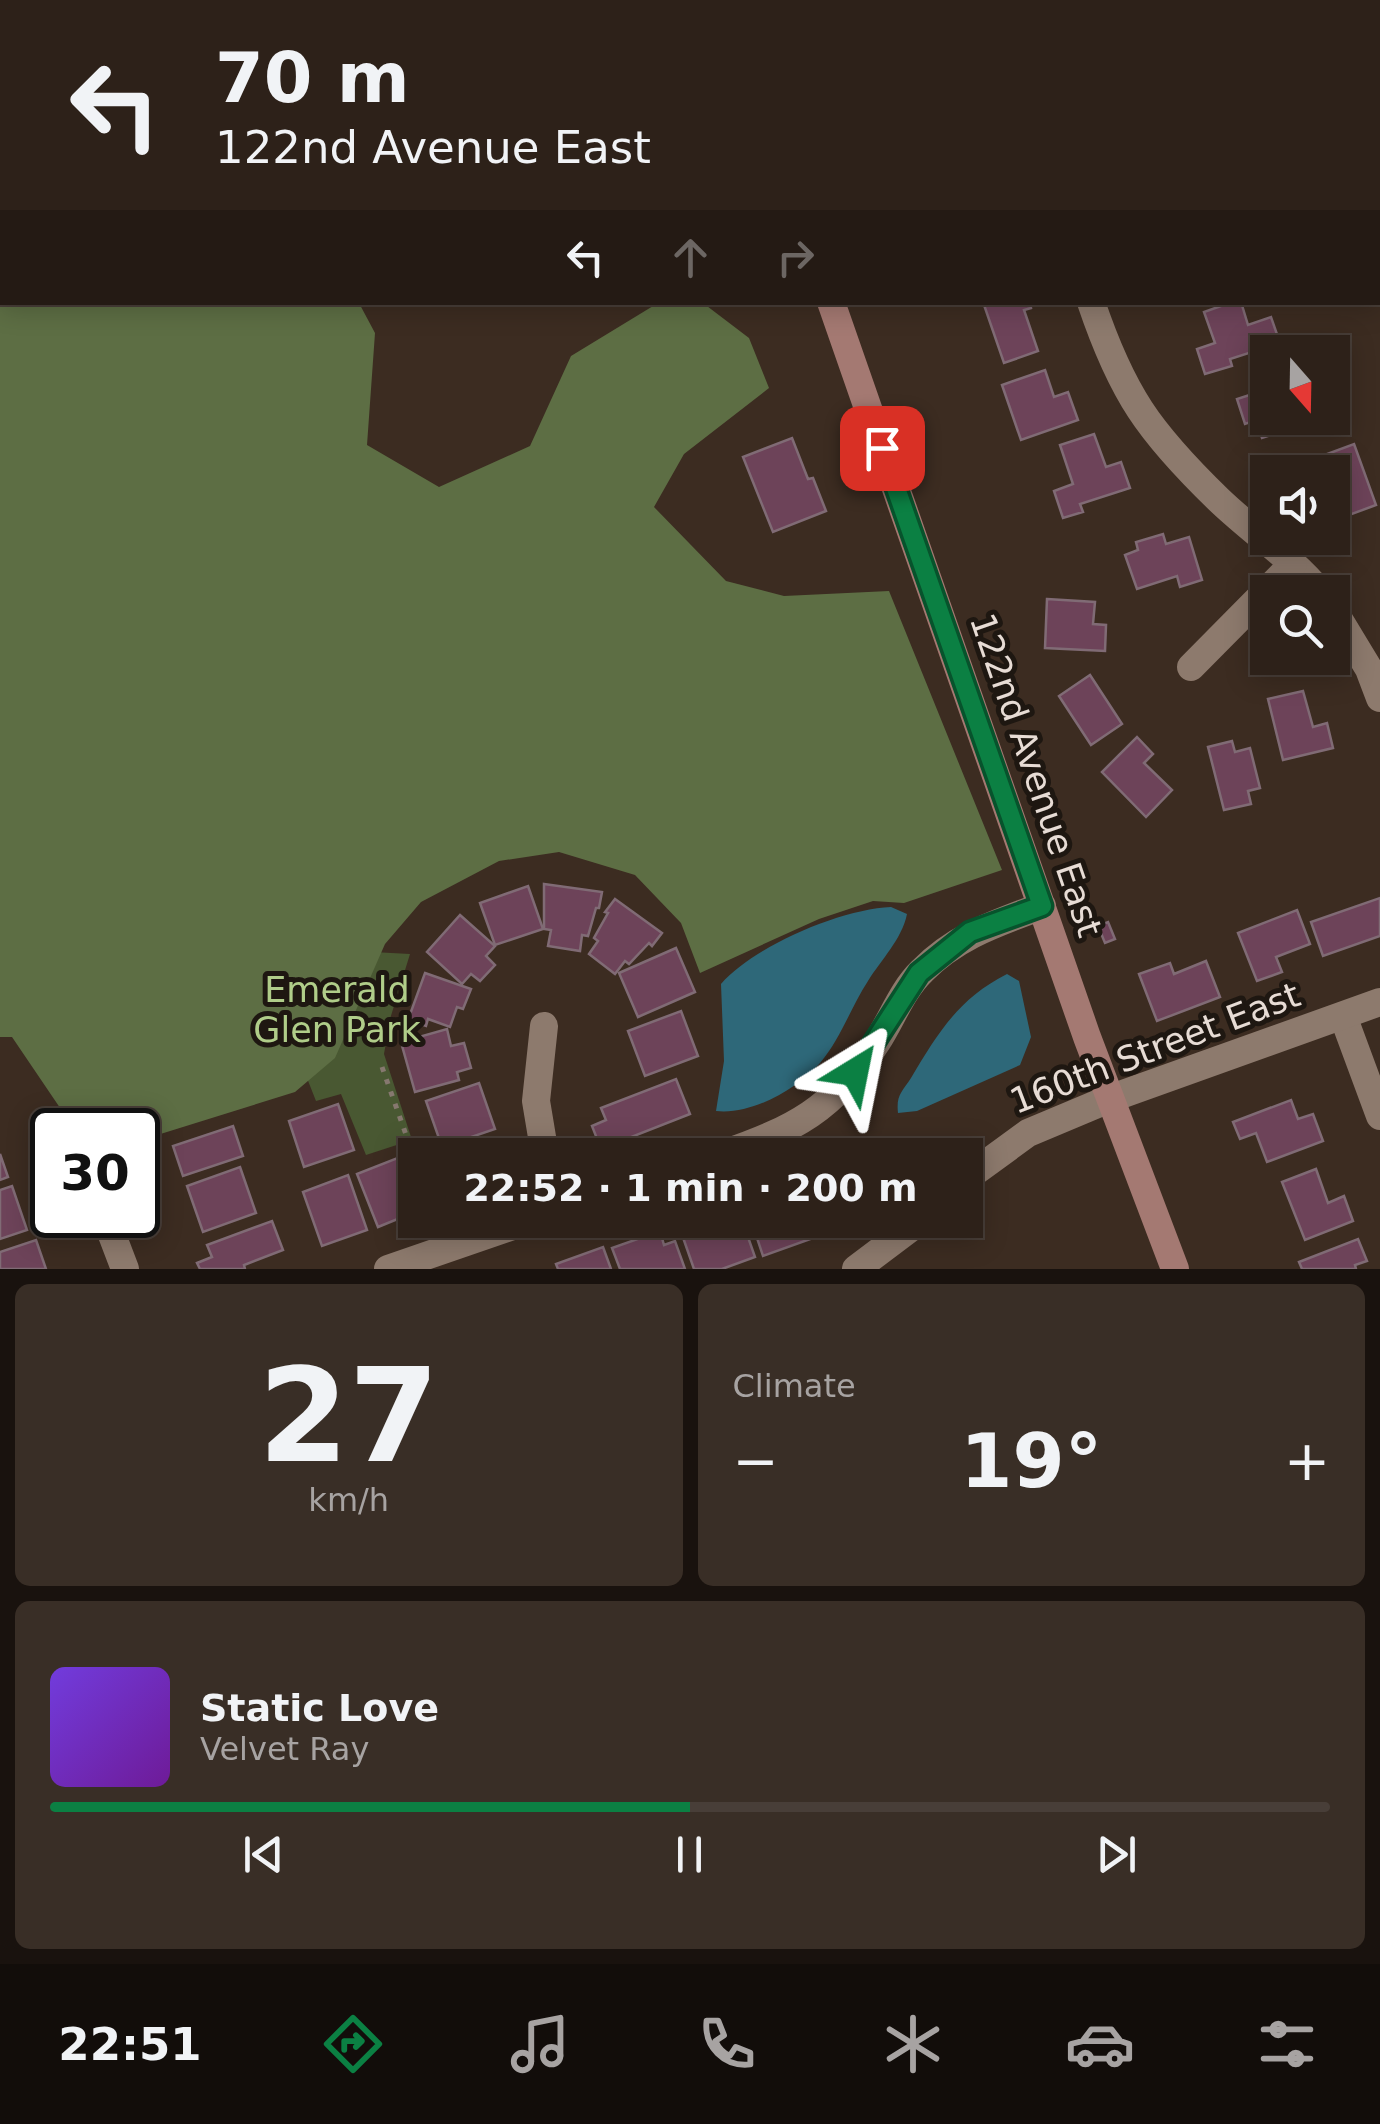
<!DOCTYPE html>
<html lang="en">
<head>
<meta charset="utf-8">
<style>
  body { margin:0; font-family:"DejaVu Sans",sans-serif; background:#392e26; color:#f1f3f6; height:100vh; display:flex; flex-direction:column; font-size:38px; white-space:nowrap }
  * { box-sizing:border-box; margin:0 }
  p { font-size:32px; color:#a7a3a2 }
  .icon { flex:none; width:55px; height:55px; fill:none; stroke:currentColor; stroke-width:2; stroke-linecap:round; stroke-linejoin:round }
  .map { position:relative; height:1269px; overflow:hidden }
  .details { display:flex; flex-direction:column; gap:15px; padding:15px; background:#19120e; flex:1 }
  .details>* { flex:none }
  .top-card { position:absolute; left:0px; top:0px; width:1380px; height:305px; box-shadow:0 5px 25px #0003,0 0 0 2px #483e38; background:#2d2119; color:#f1f3f6; overflow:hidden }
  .needle { width:65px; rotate:160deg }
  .buttons { position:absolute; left:1250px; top:335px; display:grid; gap:20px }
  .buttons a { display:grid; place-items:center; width:100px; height:100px; border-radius:0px; background:#2d2119; box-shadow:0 5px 25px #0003,0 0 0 2px #483e38; font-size:50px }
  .speed { position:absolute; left:30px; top:1108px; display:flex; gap:20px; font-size:50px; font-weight:700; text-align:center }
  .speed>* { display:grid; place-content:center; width:130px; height:130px; border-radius:50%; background:#2d2119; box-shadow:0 5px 25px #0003,0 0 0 2px #483e38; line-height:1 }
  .speed .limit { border:5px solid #111; border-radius:15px; background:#fff; color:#111 }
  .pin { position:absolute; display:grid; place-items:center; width:85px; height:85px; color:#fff; margin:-42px; border-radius:20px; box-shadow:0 5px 15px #0006 }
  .me { position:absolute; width:110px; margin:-55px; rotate:35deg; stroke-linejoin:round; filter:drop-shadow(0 0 8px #0008) }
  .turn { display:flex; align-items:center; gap:35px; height:210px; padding:0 50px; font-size:45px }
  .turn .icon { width:130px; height:130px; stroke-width:2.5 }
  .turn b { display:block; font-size:70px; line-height:85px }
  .lanes { display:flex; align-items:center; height:95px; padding:0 50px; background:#0003; justify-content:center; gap:50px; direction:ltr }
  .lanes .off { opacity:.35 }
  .big { font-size:75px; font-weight:700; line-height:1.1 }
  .details .card { flex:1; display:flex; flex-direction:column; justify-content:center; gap:15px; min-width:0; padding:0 35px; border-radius:15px; background:#392e26 }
  .details .dial { align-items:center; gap:0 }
  .dial b { font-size:130px; line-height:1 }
  .song { display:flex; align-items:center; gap:30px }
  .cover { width:120px; height:120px; border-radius:15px; background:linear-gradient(135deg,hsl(260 70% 55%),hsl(280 70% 35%)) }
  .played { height:10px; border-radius:5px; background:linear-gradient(90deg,#0b8043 50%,#483e38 50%) }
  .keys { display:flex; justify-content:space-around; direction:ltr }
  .heat { display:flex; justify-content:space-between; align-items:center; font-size:55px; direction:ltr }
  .details .tiles { flex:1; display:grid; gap:15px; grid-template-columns:1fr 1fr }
  .card:last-child { grid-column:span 2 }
  .trip { position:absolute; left:398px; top:1138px; width:585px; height:100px; border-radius:0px; background:#2d2119; box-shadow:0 5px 25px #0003,0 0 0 2px #483e38; font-weight:700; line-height:100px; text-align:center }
  .tabs { display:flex; height:160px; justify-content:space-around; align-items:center; background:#120d0a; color:#a7a3a2 }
  .tabs .icon { width:70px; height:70px }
  .tabs .current { color:#0b8043 }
  .tabs b { font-size:45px; color:#f1f3f6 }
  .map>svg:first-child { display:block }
  .green { fill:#495832 }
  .forest { fill:#5d6e44 }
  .water { fill:#2e6879 }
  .building { fill:#6d4359; stroke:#806b75; stroke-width:2.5 }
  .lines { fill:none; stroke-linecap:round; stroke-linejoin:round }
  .path { stroke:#86786f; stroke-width:5; stroke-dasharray:5 8; stroke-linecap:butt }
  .minor { stroke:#8d7a6d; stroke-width:28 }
  .secondary { stroke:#a47972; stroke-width:28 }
  .route-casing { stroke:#07532c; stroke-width:25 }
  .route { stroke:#0b8043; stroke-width:18 }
  .labels { text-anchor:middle; stroke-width:10; stroke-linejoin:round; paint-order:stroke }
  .street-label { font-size:35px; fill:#e7dcd5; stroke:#1e1711 }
  .park-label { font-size:35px; fill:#b0cd89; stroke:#1e1711 }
</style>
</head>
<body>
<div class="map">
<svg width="1380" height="1269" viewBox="0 0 1380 1269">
  <rect width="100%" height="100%" fill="#3c2c21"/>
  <!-- green -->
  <polygon class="green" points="354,951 410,954 390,1019 384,1054 412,1140 366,1155 341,1094 316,1101 266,974"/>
  <!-- forest -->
  <polygon class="forest" points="0,211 2,302 359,303 375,333 367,445 439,487 530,446 571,356 658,303 703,303 749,338 769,388 684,454 654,507 726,581 784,596 889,591 1002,870 904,903 873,901 819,919 700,973 681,923 635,875 559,852 499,861 421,902 385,944 335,1058 295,1092 138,1141 138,1130 75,1130 12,1037 0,1037"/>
  <!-- water -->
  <g class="water">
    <path d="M 891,907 L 907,914 C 902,939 881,960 868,981 C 851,1007 840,1040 820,1063 C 797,1089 752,1115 716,1111 L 724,1061 L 721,984 C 754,946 841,909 891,907 Z"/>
    <path d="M 1007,974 L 1019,981 L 1031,1037 L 1020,1065 L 917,1111 L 898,1113 C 896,1095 902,1092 911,1078 C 938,1033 958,999 1007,974 Z"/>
  </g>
  <!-- building -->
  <g class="building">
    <polygon points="983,302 1030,302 1031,308 1024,310 1038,351 1004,363"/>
    <polygon points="1232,302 1241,302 1248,325 1271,317 1280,343 1230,359 1232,366 1205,374 1197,349 1215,343 1204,312"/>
    <polygon points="1045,370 1054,397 1068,392 1078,420 1021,440 1002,385"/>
    <polygon points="1268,389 1268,418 1314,418 1315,420 1262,438 1256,420 1245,424 1237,399"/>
    <polygon points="1094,434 1106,467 1121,462 1130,488 1080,504 1083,512 1063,518 1054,491 1073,484 1060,445"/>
    <polygon points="792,438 808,479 813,478 826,511 773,532 743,457"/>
    <polygon points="1354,444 1376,505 1341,518 1332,495 1332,472 1324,472 1319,457"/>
    <polygon points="1163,534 1166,544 1189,537 1202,580 1180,587 1177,576 1137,589 1125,555 1138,550 1136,542"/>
    <polygon points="1047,599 1095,602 1093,624 1106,625 1105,651 1045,648"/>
    <polygon points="1090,675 1122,724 1091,745 1059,696"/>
    <polygon points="1303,691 1313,727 1327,723 1333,748 1283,760 1268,699"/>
    <polygon points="1137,737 1153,754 1144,763 1172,790 1146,817 1102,772"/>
    <polygon points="1232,741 1235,752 1250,748 1260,788 1248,791 1251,804 1224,810 1208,747"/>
    <polygon points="544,884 602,892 599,908 596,908 588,936 582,935 580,951 548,946 551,930 544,929"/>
    <polygon points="528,886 543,929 495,945 480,903"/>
    <polygon points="1380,898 1380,936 1323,956 1311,922"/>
    <polygon points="615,899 662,933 652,946 649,943 629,964 625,961 615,974 589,954 598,941 594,938 608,913 605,912"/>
    <polygon points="1297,910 1310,944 1276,957 1282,972 1257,981 1238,933"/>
    <polygon points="460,915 495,946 486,956 495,965 480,981 471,974 462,984 427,952"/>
    <polygon points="1108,922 1115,939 1105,943 1098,926"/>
    <polygon points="676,948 695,992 638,1017 619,973"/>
    <polygon points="1206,961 1220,997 1157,1021 1139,974 1170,963 1174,974"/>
    <polygon points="425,973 471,989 463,1009 457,1007 450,1027 428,1019 426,1026 408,1020"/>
    <polygon points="681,1011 698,1056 645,1076 628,1031"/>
    <polygon points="447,1029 451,1046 464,1043 471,1068 457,1072 459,1080 415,1092 401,1042"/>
    <polygon points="676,1079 690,1114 601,1149 592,1126 606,1120 601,1108"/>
    <polygon points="479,1083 495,1129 442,1147 426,1101"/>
    <polygon points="1291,1100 1298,1119 1313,1114 1323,1141 1267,1162 1256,1133 1240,1139 1233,1122"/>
    <polygon points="338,1104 354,1150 304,1167 289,1121"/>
    <polygon points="233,1126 243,1156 183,1176 173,1146"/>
    <polygon points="488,1139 494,1155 445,1155"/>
    <polygon points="0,1154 8,1177 0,1180"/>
    <polygon points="400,1157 415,1195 415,1212 378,1227 357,1174"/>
    <polygon points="240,1167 256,1213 203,1232 187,1186"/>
    <polygon points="1316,1169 1328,1203 1344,1196 1353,1221 1305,1240 1282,1182"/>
    <polygon points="348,1175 367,1230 322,1246 303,1192"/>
    <polygon points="12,1186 27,1230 0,1239 0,1190"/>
    <polygon points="697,1220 742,1220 755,1257 722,1269 694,1269 679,1226"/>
    <polygon points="751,1220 810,1220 816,1237 763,1256"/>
    <polygon points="272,1221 283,1250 244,1265 245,1269 200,1269 197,1263 212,1257 207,1245"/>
    <polygon points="660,1231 664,1245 675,1241 685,1269 620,1269 612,1248"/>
    <polygon points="1358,1239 1367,1261 1355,1265 1356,1269 1302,1269 1299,1262"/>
    <polygon points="36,1240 46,1269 0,1269 0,1252"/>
    <polygon points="603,1247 611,1269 558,1269 556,1264"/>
  </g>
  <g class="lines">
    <!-- path -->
    <polyline class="path" points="382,1067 415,1160"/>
    <!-- minor -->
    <g class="minor">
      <polyline points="989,0 990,2"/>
      <path d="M 1091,302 C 1122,394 1149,432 1218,499 C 1251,531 1291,557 1320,592"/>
      <polyline points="1332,608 1369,669 1380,698"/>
      <polyline points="1191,667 1293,564"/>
      <polyline points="1343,1016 1380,1116"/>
      <polyline points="544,1026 536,1101 545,1155"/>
      <path d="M 720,1155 C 795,1129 833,1110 877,1042 C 892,1019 902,990 922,971 C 956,936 997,923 1042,906"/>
      <polyline points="965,1179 1028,1133 1109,1099 1380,1002"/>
      <polyline points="109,1227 125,1269"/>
      <polyline points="388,1269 530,1220"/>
      <polyline points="856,1269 921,1220"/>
    </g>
    <!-- secondary -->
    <g class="secondary">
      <polyline points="725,0 726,2"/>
      <polyline points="831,302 1087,1037 1175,1269"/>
    </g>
  </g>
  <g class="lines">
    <!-- route casing -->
    <g class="route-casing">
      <polyline id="route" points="855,1072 919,973 970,932 1042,906 882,448"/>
    </g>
    <!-- route -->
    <use href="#route" class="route"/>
  </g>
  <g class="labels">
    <!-- street labels -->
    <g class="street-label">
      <text transform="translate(1036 775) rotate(71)" y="12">122nd Avenue East</text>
      <text transform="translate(1155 1048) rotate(-21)" y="12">160th Street East</text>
    </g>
    <!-- park labels -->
    <g class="park-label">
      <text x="337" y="1002">Emerald<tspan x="337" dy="40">Glen Park</tspan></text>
    </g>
  </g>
</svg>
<div class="buttons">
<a><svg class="needle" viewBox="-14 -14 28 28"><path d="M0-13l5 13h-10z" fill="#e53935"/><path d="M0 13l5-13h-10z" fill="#a7a3a2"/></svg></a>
<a><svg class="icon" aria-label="sound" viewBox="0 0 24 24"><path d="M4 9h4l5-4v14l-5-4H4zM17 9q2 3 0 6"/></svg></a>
<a><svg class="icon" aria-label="search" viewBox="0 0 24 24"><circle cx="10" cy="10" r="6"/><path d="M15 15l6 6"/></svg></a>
</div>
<div class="speed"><div class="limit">30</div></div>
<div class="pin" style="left:882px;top:448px;background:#d93025"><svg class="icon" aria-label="arrive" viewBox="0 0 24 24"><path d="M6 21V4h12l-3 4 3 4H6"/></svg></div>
<svg class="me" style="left:855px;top:1072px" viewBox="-20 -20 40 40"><path d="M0-17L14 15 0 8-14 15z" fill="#0b8043" stroke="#fff" stroke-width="4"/></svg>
<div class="trip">22:52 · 1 min · 200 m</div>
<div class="top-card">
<div class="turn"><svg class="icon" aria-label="left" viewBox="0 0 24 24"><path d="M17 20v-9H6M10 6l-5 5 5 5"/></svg><div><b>70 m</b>122nd Avenue East</div></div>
<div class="lanes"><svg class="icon" aria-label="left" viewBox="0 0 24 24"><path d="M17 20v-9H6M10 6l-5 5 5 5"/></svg><svg class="icon off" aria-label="ahead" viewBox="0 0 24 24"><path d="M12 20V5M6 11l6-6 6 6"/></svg><svg class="icon off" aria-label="right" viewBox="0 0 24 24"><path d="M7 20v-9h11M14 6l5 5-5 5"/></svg></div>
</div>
</div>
<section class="details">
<div class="tiles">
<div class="card dial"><b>27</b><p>km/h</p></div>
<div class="card"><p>Climate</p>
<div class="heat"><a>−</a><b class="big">19°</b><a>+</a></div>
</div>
<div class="card">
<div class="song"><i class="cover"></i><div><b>Static Love</b><p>Velvet Ray</p></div></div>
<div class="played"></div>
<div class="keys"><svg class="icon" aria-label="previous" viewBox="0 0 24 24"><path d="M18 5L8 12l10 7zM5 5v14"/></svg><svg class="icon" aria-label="pause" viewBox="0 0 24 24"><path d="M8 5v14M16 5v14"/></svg><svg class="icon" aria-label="next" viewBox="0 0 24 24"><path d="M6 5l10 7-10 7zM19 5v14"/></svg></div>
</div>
</div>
</section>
<nav class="tabs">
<b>22:51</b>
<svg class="icon current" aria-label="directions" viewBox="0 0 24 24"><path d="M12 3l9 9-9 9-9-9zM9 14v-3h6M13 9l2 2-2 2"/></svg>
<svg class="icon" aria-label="music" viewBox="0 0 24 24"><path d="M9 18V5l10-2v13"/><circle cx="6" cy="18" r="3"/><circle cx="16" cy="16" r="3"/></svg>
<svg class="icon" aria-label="phone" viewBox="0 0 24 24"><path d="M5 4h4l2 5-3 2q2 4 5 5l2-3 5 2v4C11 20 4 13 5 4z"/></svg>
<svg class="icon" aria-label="climate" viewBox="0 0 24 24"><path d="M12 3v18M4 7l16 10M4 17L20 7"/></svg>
<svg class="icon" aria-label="car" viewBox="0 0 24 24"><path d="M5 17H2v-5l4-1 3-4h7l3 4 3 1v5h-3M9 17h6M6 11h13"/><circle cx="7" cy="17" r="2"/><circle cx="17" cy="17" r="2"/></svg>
<svg class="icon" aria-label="filters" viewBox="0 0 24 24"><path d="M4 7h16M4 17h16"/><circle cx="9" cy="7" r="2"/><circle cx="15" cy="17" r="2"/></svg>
</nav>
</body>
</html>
